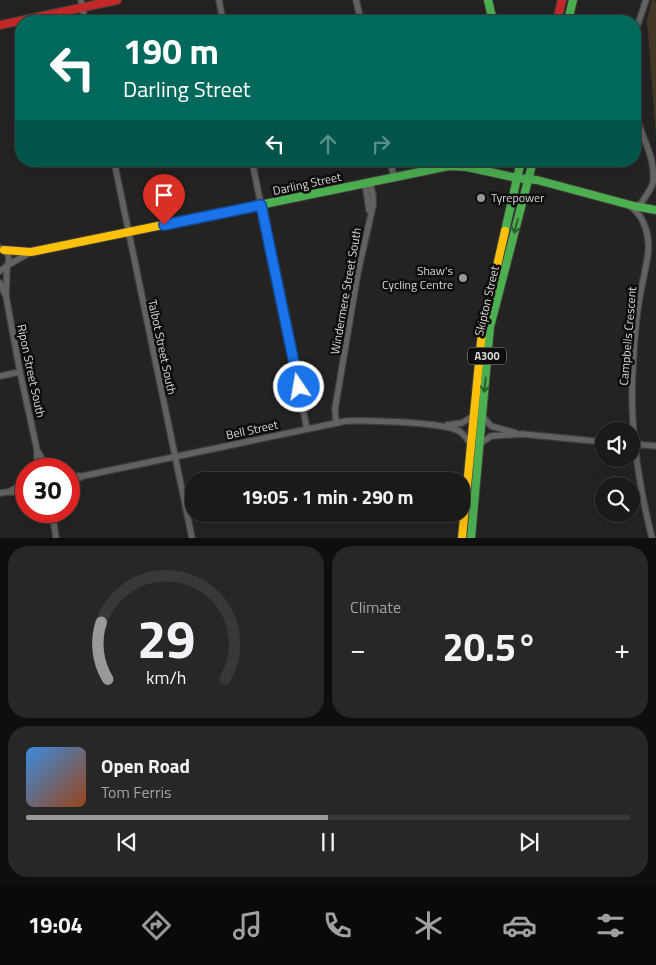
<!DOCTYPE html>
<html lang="en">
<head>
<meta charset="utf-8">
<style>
  body { margin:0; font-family:"Titillium Web",sans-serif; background:#282727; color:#f1f3f6; height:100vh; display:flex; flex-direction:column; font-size:19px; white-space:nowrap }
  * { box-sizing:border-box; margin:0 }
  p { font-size:16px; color:#a0a1a2 }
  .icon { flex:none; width:28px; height:28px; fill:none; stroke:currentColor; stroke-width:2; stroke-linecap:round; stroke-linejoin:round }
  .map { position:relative; height:538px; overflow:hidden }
  .sheet { display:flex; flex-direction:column; gap:8px; padding:8px; background:#0f0e0e; flex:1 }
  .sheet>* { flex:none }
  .top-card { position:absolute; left:15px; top:15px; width:626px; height:152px; border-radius:20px; box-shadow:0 5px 20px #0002,0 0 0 1px #393839; background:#00695c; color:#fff; overflow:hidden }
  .controls { position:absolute; left:595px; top:422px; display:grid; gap:10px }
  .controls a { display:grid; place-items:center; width:45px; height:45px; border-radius:50%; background:#1b1a1a; box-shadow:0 5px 20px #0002,0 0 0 1px #393839; font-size:25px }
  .speed { position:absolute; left:15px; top:458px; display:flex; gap:10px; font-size:25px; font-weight:700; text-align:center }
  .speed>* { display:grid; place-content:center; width:65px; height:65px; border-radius:50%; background:#1b1a1a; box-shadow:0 5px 20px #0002,0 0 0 1px #393839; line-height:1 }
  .speed .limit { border:8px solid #d22; background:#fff; color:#111 }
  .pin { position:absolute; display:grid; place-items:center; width:42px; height:42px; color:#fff; margin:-51px -21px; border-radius:50% 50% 50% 0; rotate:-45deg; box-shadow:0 0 5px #0007 }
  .pin .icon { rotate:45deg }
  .me { position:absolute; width:55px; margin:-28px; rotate:348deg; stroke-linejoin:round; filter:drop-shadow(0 0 4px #0008) }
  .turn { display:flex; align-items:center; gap:18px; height:105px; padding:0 25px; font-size:22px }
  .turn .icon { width:65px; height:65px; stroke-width:2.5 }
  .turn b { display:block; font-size:35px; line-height:42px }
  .lanes { display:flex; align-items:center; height:48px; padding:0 25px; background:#0003; justify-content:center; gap:25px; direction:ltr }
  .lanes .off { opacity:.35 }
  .big { font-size:38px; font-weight:700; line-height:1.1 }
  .sheet .tile { flex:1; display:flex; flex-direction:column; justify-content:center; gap:8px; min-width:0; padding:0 18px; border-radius:20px; background:#282727 }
  .sheet .dial { align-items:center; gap:0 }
  .dial svg { height:130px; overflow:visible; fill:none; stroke:#393839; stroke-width:7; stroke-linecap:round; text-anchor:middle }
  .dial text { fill:#f1f3f6; stroke:none }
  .song { display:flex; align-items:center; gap:15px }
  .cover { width:60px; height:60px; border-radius:8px; background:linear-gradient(135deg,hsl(210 70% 55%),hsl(20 70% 35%)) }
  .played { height:5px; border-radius:2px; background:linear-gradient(90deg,#9a9998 50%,#393839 50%) }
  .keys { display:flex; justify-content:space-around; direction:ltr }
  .heat { display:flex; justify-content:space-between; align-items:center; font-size:28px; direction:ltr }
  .sheet .tiles { flex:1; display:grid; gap:8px; grid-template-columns:1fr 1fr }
  .tile:last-child { grid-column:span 2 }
  .trip { position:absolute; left:185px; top:472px; width:285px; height:50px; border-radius:20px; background:#1b1a1a; box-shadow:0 5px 20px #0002,0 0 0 1px #393839; font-weight:700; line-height:50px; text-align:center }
  .tab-bar { display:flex; height:80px; justify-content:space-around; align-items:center; background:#0b0a0a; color:#a0a1a2 }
  .tab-bar .icon { width:35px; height:35px }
  .tab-bar .current { color:#9a9998 }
  .tab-bar b { font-size:22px; color:#f1f3f6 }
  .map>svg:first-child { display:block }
  .green { fill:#443726 }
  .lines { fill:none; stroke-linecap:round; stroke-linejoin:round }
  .street-casing { stroke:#3e3e3d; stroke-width:8 }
  .fast-casing { stroke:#3e3e3d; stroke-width:10 }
  .slow-casing { stroke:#3e3e3d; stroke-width:10 }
  .jam-casing { stroke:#3e3e3d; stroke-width:10 }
  .street { stroke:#626261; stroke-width:5.5 }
  .fast { stroke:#4caf50; stroke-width:8 }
  .slow { stroke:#ffc107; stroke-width:8 }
  .jam { stroke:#c62828; stroke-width:8 }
  .oneway { stroke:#2d5e2e }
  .route-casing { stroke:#114b97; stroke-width:12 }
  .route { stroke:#1a73e8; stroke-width:9 }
  .poi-dot { fill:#9a9998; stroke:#0e0d0c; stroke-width:2 }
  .labels { text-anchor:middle; stroke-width:5; stroke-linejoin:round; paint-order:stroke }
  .shield { fill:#0e0d0c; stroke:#9d9c9b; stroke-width:1 }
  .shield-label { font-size:11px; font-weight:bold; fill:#dad9d8 }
  .street-label { font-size:12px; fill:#dad9d8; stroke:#0e0d0c }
  .poi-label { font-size:12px; fill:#dad9d8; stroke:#0e0d0c; text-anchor:start }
</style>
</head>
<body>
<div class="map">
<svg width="656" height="538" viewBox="0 0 656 538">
  <rect width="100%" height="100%" fill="#242322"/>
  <!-- green -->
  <polygon class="green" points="652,0 656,1 656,137 647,20"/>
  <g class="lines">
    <!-- street casing -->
    <g class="street-casing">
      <g id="street">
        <polyline points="81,0 85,21"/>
        <polyline points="219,0 223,21"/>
        <polyline points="356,0 361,21"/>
        <polyline points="635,33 646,0"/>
        <path d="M 635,111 C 640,136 656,155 653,183 C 650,192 643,199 639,207"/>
        <polyline points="114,161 192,538"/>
        <polyline points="252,161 307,429"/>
        <polyline points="390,161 394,177"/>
        <polyline points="365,183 369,210"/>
        <path d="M 630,206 C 645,217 650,236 648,254 C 646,267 643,281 640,295 C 636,319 634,343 633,367 C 629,424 638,482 652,538"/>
        <path d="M 0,248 C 8,251 11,258 7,266 L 0,271"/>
        <polyline points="8,265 31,252"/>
        <polyline points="7,266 6,296 20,372 37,450 48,469"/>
        <polyline points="0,283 5,294"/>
        <polyline points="0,376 20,372"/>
        <polyline points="483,417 491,426 516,433"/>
        <polyline points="336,423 335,409 358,272 373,206 373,196 370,182"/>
        <polyline points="447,425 462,423 473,416"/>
        <polyline points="481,443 491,436 522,434 604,442"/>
        <polyline points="633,444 656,446"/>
        <polyline points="37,469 37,452"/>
        <path d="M 69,476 L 83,476 L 346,421 C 367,420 443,422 459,431 C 464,434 467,439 470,443"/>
        <polyline points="69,482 81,477"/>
        <polyline points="10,491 26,483"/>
        <polyline points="0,493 8,492 26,492"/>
        <polyline points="52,511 56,538"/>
      </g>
    </g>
    <!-- fast casing -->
    <g class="fast-casing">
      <g id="fast">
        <polyline points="488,0 493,21"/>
        <polyline points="568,21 573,0"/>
        <polyline points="221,213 449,166 467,167 517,178 537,180 634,206 656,210"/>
        <polyline points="505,231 521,161"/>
        <polyline points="471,538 490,327 533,161"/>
      </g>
    </g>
    <!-- slow casing -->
    <g class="slow-casing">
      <g id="slow">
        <polyline points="4,250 31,252 221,213"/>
        <polyline points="462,538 482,331 505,231"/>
      </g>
    </g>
    <!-- jam casing -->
    <g class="jam-casing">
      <g id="jam">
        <polyline points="557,21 562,0"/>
        <polyline points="0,25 117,0"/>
      </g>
    </g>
    <!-- street -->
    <use href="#street" class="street"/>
    <!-- fast -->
    <use href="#fast" class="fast"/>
    <!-- slow -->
    <use href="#slow" class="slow"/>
    <!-- jam -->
    <use href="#jam" class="jam"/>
  </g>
  <!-- one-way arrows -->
  <defs><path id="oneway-shaft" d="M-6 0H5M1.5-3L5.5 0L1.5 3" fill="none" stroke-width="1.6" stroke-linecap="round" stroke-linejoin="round" transform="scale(1.25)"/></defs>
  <g class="oneway">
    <use href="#oneway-shaft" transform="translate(516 226) rotate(105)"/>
    <use href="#oneway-shaft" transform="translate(485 385) rotate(96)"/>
  </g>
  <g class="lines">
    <!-- route casing -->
    <g class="route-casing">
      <polyline id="route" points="164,225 261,205 299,387"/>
    </g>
    <!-- route -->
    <use href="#route" class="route"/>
  </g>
  <!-- markers -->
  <g class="poi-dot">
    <circle cx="481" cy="198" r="5"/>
    <circle cx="463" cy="278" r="5"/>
  </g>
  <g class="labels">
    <!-- shield labels -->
    <rect class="shield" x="468" y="347.5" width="38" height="17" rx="4"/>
    <g class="shield-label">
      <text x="487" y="360">A300</text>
    </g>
    <!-- street labels -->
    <g class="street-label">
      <text transform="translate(307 184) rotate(-12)" y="4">Darling Street</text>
      <text transform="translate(346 291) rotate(-80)" y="4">Windermere Street South</text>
      <text transform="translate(487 301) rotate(-77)" y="4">Skipton Street</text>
      <text transform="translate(628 336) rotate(-85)" y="4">Campbells Crescent</text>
      <text transform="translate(162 347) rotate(78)" y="4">Talbot Street South</text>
      <text transform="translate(31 371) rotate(78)" y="4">Ripon Street South</text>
      <text transform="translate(252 430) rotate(-12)" y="4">Bell Street</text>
    </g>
    <!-- poi labels -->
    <g class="poi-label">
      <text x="491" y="202">Tyrepower</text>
      <text x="453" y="275" text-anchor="end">Shaw's<tspan x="453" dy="14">Cycling Centre</tspan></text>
    </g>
  </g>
</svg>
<div class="controls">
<a><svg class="icon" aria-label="sound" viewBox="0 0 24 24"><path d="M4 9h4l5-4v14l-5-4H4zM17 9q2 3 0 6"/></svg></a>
<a><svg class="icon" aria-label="search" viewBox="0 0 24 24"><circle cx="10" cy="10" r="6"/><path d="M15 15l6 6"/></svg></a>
</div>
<div class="speed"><div class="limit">30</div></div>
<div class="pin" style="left:164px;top:225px;background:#d93025"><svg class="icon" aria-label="arrive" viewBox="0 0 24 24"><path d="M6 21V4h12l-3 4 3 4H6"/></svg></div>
<svg class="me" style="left:299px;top:387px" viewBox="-20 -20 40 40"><circle r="17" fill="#1a73e8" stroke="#fff" stroke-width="3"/><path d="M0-11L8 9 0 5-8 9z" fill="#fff"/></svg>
<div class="trip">19:05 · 1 min · 290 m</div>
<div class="top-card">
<div class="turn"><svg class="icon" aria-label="left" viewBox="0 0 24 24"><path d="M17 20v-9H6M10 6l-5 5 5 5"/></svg><div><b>190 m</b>Darling Street</div></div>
<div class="lanes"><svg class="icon" aria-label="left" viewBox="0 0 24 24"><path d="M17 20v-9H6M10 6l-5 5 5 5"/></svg><svg class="icon off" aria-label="ahead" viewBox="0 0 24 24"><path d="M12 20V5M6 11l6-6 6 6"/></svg><svg class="icon off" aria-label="right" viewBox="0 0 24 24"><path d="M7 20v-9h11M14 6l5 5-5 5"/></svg></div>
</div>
</div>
<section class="sheet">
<div class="tiles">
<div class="tile dial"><svg viewBox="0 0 100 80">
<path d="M14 69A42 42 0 1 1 86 69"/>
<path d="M14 69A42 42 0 0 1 10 34" stroke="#9a9998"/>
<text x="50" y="56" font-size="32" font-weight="700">29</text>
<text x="50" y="72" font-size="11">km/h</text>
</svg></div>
<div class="tile"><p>Climate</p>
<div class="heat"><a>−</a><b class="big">20.5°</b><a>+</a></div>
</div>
<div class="tile">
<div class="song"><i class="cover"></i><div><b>Open Road</b><p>Tom Ferris</p></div></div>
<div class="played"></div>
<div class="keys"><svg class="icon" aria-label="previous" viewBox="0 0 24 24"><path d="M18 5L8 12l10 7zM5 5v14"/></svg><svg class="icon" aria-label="pause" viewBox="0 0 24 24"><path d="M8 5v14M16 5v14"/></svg><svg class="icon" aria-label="next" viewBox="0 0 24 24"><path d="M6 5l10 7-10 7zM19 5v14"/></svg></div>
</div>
</div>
</section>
<nav class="tab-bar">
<b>19:04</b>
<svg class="icon current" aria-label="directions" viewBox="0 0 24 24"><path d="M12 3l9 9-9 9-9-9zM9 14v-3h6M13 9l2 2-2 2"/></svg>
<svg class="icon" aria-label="music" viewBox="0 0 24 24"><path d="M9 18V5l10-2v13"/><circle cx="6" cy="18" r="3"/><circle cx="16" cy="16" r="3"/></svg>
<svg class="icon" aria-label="phone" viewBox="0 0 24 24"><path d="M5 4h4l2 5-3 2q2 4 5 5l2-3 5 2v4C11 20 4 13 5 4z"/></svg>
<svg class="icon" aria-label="climate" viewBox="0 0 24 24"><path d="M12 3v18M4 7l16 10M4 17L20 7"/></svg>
<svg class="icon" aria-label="car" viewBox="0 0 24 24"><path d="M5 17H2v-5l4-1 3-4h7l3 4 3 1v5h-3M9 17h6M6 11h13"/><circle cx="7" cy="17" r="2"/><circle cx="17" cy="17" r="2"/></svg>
<svg class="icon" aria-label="filters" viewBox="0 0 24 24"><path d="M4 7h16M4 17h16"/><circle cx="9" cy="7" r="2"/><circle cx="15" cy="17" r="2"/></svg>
</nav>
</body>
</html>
